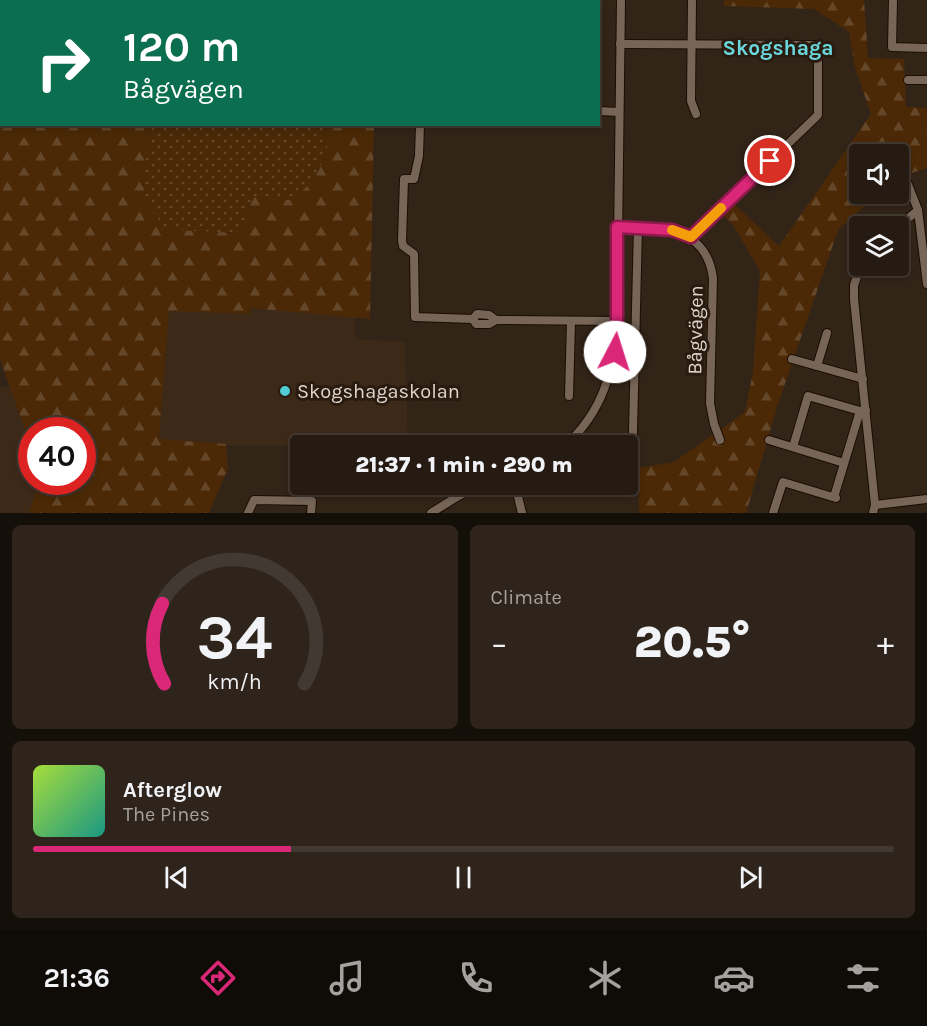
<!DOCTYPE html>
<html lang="en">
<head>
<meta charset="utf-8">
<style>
  body { margin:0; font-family:Karla,sans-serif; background:#2e241b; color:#f1f3f6; height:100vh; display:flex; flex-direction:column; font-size:22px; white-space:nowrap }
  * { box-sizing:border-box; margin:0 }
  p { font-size:20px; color:#a4a19f }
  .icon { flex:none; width:33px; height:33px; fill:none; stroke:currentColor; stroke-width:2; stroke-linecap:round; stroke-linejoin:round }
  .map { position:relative; height:513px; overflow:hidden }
  .panel { display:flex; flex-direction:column; gap:12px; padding:12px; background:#150f0a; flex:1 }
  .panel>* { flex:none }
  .hud { position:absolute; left:0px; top:0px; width:600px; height:126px; box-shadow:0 3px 9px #0003,0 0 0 2px #423932; background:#0b6e4f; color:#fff; overflow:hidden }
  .fabs { position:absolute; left:849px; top:144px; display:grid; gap:12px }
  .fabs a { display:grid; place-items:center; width:60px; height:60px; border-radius:6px; background:#261b12; box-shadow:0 3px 9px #0003,0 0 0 2px #423932; font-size:30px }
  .speed { position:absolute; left:18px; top:417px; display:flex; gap:12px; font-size:30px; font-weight:700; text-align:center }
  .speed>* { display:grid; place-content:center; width:78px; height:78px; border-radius:50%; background:#261b12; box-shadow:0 3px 9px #0003,0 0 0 2px #423932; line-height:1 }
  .speed .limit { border:9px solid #d22; background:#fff; color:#111 }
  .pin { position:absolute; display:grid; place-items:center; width:51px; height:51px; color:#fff; margin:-26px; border:3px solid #fff; border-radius:50%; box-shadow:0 2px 6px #0007 }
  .me { position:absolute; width:66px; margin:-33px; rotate:5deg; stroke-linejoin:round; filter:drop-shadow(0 0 4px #0008) }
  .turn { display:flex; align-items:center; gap:21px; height:126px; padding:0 24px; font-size:27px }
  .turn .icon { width:78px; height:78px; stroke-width:2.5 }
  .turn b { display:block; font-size:42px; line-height:51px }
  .big { font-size:45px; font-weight:800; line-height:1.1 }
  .panel .tile { flex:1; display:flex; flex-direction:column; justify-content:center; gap:9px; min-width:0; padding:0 21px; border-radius:9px; background:#2e241b }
  .panel .dial { align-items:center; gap:0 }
  .dial svg { height:156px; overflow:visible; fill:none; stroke:#423932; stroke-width:7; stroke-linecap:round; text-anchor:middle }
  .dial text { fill:#f1f3f6; stroke:none }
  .song { display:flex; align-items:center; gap:18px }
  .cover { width:72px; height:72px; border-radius:9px; background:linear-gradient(135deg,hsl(80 70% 55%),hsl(170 70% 35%)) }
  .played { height:6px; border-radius:3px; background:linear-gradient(90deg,#db2777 30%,#423932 30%) }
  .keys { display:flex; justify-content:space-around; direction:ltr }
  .heat { display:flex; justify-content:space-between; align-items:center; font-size:33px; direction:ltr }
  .panel .tiles { flex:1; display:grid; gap:12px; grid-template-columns:1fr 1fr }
  .tile:last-child { grid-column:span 2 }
  .trip { position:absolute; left:290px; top:435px; width:348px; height:60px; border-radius:6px; background:#261b12; box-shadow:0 3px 9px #0003,0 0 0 2px #423932; font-weight:800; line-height:60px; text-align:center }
  .tab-bar { display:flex; height:96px; justify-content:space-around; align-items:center; background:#0f0b07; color:#a4a19f }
  .tab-bar .icon { width:42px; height:42px }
  .tab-bar .current { color:#db2777 }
  .tab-bar b { font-size:27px; color:#f1f3f6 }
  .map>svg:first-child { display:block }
  .built { fill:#3d2918 }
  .grass { fill:url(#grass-dots) }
  .forest { fill:url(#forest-firs) }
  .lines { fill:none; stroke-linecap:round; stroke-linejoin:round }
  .minor-casing { stroke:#1a0d03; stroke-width:10 }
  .minor { stroke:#776658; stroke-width:8 }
  .route-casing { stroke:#8e194d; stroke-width:15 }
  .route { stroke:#db2777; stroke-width:10 }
  .slow { stroke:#f59e0b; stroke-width:10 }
  .poi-dot { fill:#51ccd2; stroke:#291b0f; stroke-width:2 }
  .labels { text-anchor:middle; stroke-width:6; stroke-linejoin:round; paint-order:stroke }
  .street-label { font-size:20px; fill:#dfd5cd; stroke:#291b0f }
  .poi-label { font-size:20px; fill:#dfd5cd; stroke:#291b0f; text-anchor:start }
  .neighbourhood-label { font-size:21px; font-weight:bold; fill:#6ad7dc; stroke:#291b0f }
</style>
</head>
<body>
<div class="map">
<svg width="927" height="513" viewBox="0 0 927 513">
  <defs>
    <pattern id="grass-dots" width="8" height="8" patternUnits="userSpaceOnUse" patternTransform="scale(1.5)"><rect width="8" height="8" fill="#4b2906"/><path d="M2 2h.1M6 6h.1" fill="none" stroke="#644729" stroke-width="1.8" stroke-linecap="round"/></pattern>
    <pattern id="forest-firs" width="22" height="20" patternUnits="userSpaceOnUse" patternTransform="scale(1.5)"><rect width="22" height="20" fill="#4b2906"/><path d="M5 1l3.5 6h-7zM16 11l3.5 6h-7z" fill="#644729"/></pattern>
  </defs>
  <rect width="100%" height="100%" fill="#332418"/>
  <!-- built -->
  <g class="built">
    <polygon points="250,308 354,317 355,339 405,342 408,445 234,446 159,440 169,310 249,314"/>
    <polygon points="11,385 31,446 32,482 39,482 29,513 0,513 0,387"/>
  </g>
  <!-- grass -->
  <polygon class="grass" points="153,125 323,125 328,152 313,180 293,200 267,200 241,233 167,230 148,206 142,175"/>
  <!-- forest -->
  <g class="forest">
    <polygon points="0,0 376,0 2,2 2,124 153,125 142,175 148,206 167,230 241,233 253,197 267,200 293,200 313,180 328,153 323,125 374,125 370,319 250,308 250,314 169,311 159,439 226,444 228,468 209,513 29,513 39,482 82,482 82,430 32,430 31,446 0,359"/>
    <polygon points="724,0 864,0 868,58 904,59 906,107 927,108 927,168 899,177 898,154 860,154 860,194 878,194 838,230 778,404 746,513 639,513 639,468 674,462 745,412 753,372 760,271 733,225 722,215 734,204 779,246 871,114 855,67 849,32 814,9 724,6"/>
  </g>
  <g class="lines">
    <!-- minor casing -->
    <g class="minor-casing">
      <g id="minor">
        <polyline points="692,0 691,101 696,114"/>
        <polyline points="893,0 892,47 927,48"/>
        <polyline points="406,2 406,0"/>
        <polyline points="620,44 818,45 818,115 691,237"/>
        <polyline points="908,80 927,80"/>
        <polyline points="598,111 619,112"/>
        <polyline points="420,124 419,156 414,179 404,179 402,241 403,246 414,254 415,317 473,319"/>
        <polyline points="903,172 918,210 927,284"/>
        <polyline points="617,227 638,227"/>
        <polyline points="898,227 918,210"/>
        <polyline points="861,266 854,285 854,299 875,505 873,513"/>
        <polyline points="496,320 489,324 476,324 473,319 477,314 489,315 496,320 617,321"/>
        <polyline points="792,359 863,379"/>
        <polyline points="817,366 827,333"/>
        <polyline points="569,396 571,321"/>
        <polyline points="769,440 844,463"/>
        <path d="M 565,446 C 604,410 613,372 617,321 L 621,0"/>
        <polyline points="793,447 808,396 860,411 866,410"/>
        <path d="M 632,471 L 638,227 C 675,229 707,234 713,278 L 710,403 L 714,424 L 720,440"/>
        <polyline points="452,484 460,495"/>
        <polyline points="515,484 522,513"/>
        <polyline points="834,497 860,411"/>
        <polyline points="875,505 927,499"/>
        <polyline points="248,513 254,500 312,501 311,513"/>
        <polyline points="431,513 460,495 486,484"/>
        <polyline points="773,513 783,482 836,498"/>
      </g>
    </g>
    <!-- minor -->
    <use href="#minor" class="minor"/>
  </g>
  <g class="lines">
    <!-- route casing -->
    <g class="route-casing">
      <polyline id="route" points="615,352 617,321 617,227 672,230 691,237 770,161"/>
    </g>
    <!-- route -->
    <use href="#route" class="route"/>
    <!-- slow -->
    <polyline class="slow" points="672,230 691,237 721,208"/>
  </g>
  <!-- markers -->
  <circle class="poi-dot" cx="285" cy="391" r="6"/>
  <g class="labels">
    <!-- street labels -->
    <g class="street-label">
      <text transform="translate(695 330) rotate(-89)" y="7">Bågvägen</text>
    </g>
    <!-- poi labels -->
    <g class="poi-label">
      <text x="297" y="398">Skogshagaskolan</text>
    </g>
    <!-- neighbourhood labels -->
    <g class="neighbourhood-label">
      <text x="778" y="55">Skogshaga</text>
    </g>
  </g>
</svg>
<div class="fabs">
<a><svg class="icon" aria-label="sound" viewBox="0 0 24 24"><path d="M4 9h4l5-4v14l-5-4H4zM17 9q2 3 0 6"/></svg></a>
<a><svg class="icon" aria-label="layers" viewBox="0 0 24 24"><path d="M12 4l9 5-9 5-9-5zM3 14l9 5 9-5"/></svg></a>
</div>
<div class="speed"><div class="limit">40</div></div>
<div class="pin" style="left:770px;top:161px;background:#d93025"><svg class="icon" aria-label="arrive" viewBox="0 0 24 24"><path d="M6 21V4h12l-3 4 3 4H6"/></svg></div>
<svg class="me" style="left:615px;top:352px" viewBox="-20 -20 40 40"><circle r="19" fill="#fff"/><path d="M0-13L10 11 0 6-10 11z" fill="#db2777"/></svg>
<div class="trip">21:37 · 1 min · 290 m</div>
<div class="hud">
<div class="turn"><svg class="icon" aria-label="right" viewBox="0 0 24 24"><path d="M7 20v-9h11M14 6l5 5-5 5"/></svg><div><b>120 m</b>Bågvägen</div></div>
</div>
</div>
<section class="panel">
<div class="tiles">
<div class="tile dial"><svg viewBox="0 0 100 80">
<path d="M14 69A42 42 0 1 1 86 69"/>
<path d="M14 69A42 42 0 0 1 13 28" stroke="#db2777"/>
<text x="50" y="56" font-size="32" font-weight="700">34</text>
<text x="50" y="72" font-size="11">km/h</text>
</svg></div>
<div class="tile"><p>Climate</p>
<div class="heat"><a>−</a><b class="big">20.5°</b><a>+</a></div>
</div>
<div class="tile">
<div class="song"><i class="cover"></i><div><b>Afterglow</b><p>The Pines</p></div></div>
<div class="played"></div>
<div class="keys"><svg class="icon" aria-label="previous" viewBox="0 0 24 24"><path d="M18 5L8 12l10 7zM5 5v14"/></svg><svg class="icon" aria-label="pause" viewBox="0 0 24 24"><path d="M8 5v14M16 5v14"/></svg><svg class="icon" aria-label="next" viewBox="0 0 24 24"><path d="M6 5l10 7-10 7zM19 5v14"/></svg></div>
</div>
</div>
</section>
<nav class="tab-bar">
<b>21:36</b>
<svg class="icon current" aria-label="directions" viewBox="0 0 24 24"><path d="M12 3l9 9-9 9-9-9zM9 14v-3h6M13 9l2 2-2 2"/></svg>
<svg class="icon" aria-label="music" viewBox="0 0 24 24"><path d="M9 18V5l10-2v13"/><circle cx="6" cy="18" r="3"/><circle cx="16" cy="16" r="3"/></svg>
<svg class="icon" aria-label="phone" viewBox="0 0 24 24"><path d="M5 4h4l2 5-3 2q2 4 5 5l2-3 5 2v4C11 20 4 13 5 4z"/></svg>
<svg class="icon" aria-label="climate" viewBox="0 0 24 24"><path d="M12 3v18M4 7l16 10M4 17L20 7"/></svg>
<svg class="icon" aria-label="car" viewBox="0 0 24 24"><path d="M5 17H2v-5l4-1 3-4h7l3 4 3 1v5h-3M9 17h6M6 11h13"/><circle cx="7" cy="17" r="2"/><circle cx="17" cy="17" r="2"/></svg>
<svg class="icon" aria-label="filters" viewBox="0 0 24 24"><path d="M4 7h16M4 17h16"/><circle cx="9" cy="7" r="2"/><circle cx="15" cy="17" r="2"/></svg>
</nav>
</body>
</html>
